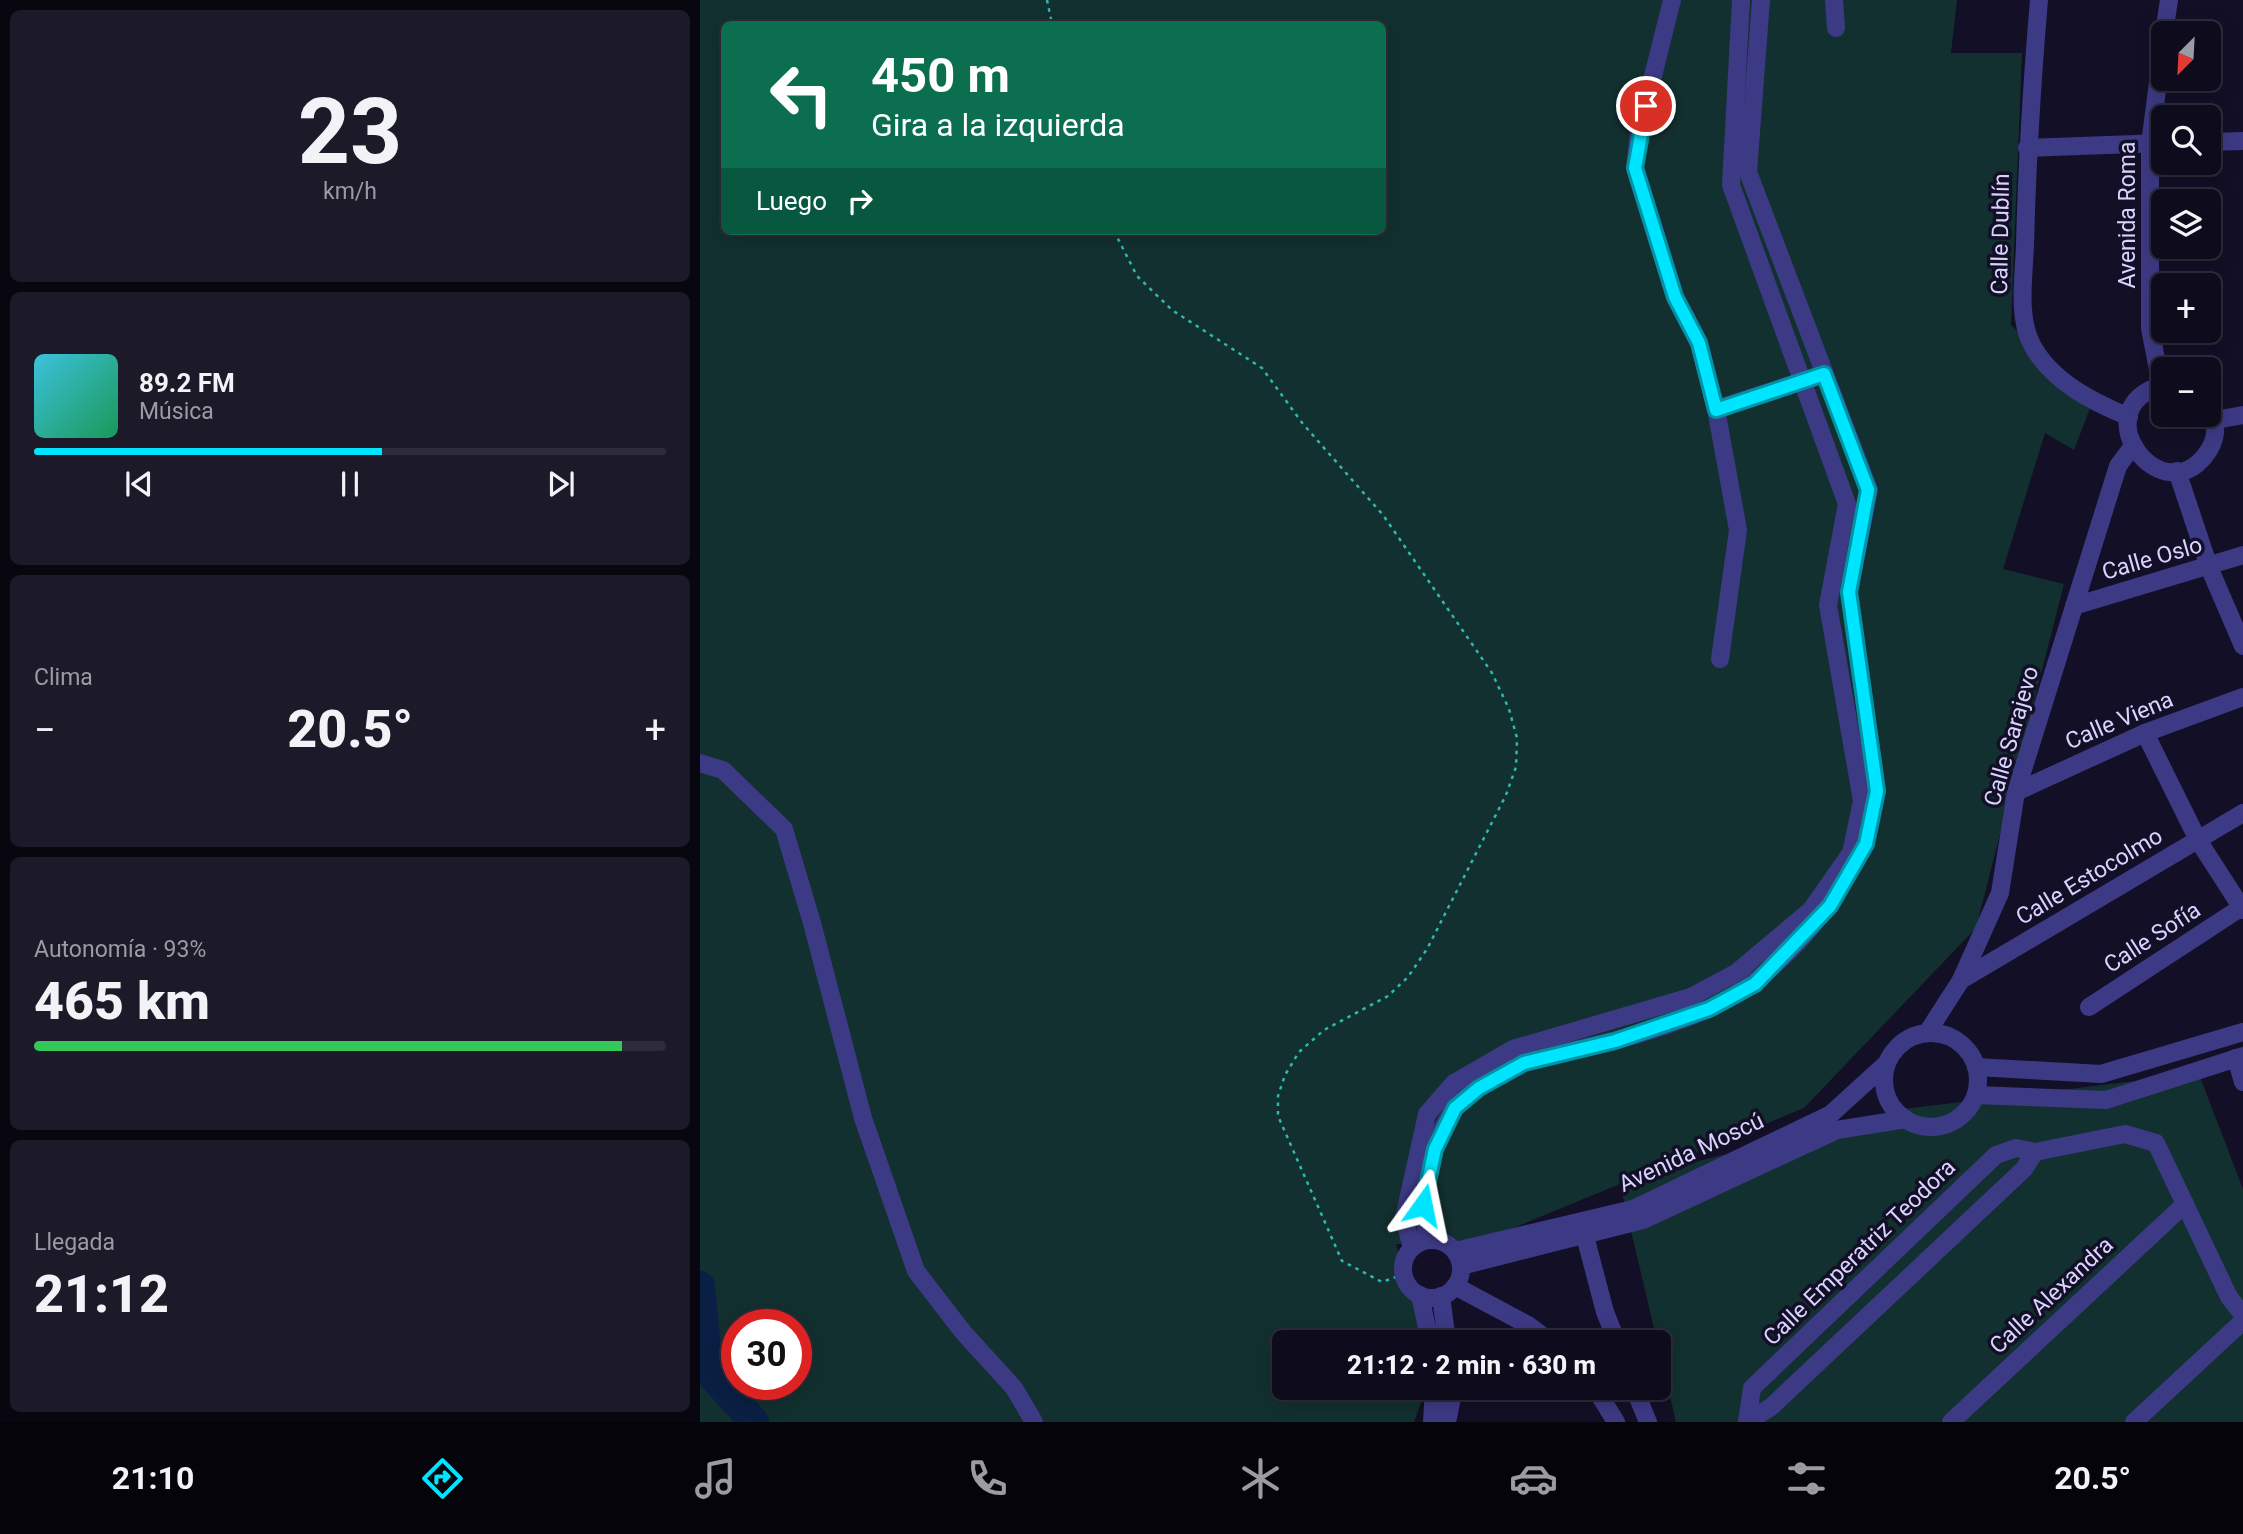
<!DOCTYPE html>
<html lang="es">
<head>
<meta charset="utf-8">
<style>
  body { margin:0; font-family:Roboto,sans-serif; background:#1c1929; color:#f1f3f6; height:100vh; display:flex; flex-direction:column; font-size:26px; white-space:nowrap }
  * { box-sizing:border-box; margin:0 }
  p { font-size:23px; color:#9b9ba3 }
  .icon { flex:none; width:38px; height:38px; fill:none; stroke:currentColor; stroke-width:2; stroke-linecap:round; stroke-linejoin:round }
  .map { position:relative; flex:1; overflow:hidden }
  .side { display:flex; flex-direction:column; gap:10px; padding:10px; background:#08060f; width:700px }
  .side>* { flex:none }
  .banner { position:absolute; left:21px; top:21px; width:665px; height:214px; border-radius:10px; box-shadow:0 4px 18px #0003,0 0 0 2px #2e2b3b; background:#0b6e4f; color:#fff; overflow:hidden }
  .needle { width:46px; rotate:204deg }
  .tools { position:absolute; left:1451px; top:21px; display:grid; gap:14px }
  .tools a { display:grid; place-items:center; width:70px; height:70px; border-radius:10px; background:#0e0b1c; box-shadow:0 4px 18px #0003,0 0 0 2px #2e2b3b; font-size:35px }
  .speed { position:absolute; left:21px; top:1309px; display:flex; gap:14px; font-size:35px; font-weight:700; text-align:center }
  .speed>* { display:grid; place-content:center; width:91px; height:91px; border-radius:50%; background:#0e0b1c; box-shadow:0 4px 18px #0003,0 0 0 2px #2e2b3b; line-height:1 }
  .speed .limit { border:10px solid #d22; background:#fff; color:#111 }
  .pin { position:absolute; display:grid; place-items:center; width:60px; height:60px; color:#fff; margin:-30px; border:4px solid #fff; border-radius:50%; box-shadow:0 2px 7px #0007 }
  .me { position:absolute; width:77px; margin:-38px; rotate:12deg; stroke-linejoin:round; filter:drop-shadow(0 0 5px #0008) }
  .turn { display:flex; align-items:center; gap:24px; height:147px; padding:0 35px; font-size:32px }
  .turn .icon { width:91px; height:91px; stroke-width:2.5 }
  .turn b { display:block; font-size:49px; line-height:60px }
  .then { display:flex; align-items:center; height:66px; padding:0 35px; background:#0003; gap:14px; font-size:26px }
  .big { font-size:52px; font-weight:800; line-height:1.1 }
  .side .tile { flex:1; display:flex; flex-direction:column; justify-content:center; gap:10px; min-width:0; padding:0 24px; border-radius:10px; background:#1c1929 }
  .side .dial { align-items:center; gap:0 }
  .dial b { font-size:91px; line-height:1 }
  .song { display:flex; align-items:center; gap:21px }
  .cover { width:84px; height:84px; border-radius:10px; background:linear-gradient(135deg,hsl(190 70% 55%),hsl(150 70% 35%)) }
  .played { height:7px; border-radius:4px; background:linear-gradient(90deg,#00e5ff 55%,#2e2b3b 55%) }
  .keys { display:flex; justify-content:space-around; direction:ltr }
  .heat { display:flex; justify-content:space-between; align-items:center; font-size:38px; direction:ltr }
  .charge { height:10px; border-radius:5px; background:linear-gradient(90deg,#34c759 93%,#2e2b3b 0) }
  .trip { position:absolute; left:572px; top:1330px; width:399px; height:70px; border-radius:10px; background:#0e0b1c; box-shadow:0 4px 18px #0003,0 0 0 2px #2e2b3b; font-weight:800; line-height:70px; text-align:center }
  .tab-bar { display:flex; height:112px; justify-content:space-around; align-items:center; background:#06040b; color:#9b9ba3 }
  .tab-bar .icon { width:49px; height:49px }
  .tab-bar .current { color:#00e5ff }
  .tab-bar b { font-size:32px; color:#f1f3f6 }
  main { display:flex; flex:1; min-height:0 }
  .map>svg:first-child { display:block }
  .green { fill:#12302f; fill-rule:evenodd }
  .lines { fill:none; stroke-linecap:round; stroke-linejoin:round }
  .river { stroke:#0a1f44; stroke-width:30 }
  .path { stroke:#2fb8b0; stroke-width:2.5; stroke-dasharray:3.5 5; stroke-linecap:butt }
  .minor { stroke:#3d3a85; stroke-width:18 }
  .tertiary { stroke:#3d3a85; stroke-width:18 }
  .route-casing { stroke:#0095a6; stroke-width:18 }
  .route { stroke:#00e5ff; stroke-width:12 }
  .labels { text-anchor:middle; stroke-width:7; stroke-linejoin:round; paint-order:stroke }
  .street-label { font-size:23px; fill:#d9d4ff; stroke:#130f26 }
</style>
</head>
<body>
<main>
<section class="side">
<div class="tile dial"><b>23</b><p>km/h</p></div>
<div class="tile">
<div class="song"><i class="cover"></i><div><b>89.2 FM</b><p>Música</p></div></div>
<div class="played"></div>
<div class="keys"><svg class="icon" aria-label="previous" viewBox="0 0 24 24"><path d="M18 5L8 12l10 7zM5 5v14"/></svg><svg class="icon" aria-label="pause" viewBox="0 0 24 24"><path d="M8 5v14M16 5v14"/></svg><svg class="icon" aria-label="next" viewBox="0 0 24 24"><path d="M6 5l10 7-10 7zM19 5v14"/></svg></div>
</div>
<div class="tile"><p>Clima</p>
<div class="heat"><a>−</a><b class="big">20.5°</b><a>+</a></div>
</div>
<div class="tile"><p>Autonomía · 93%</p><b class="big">465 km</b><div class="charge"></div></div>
<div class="tile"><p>Llegada</p><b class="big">21:12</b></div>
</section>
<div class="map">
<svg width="1543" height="1422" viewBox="0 0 1543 1422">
  <rect width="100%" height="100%" fill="#130f26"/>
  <!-- green -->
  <path class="green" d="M 0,0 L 1257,0 L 1251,53 L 1322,53 L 1311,325 L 1392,403 L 1374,450 L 1345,433 L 1303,569 L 1364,584 L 1276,928 L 1104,1108 L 940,1176 L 1203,1109 L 1435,1081 L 1495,1064 L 1543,1189 L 1543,1422 L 976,1422 L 920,1184 L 772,1245 L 696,1244 L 727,1342 L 584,1342 L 584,1388 L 726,1388 L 714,1422 L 0,1422 ZM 24,24 L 682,24 L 682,231 L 24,231 ZM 37,1325 L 96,1325 L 96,1384 L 37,1384 Z"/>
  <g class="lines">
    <!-- river -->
    <polyline class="river" points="0,1286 8,1371 54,1422"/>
    <!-- path -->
    <g class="path">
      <polyline points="347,0 352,24"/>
      <polyline points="414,231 437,276 472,310 562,368 603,424 683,515 792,673 809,709 817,738 816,767 806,795 727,949 708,977 688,996 624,1030 599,1052 585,1075 578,1096 578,1116 642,1261 682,1282 704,1274"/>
    </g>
    <!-- minor -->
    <g class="minor">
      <polyline points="972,0 939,132 935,168 975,297 999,343 1016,409 1038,530 1020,659"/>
      <polyline points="1061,0 1048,172 1169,490 1149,592 1177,791 1170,825"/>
      <polyline points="1134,0 1136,28"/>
      <path d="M 1339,0 C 1332,82 1327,163 1325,245 C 1324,275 1317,317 1332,345 C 1352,382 1393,402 1429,417"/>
      <polyline points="1464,33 1469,0"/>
      <polyline points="1508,142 1543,141"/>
      <polyline points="1327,148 1463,143"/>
      <polyline points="1461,385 1450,328 1450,144 1463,44"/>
      <path d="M 1463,385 C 1379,409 1465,519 1509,450 C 1518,436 1517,419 1508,404"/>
      <polyline points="1016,409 1113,378"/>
      <polyline points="1515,420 1543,415"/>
      <polyline points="1477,471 1509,567 1543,646"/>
      <polyline points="1374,606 1543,555"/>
      <polyline points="1445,733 1498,840 1543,910"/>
      <polyline points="0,763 23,770 84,829 112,923 163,1118 216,1271 263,1332 314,1388 334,1422"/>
      <polyline points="1316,792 1445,733 1543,697"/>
      <polyline points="1261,980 1543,813"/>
      <polyline points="1389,1007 1542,907"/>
      <polyline points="1227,1033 1261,980 1300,893 1316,792 1418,466 1432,447"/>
      <polyline points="1536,1058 1543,1082"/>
      <polyline points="885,1236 905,1312 917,1342"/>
      <path d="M 727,1240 C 722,1198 728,1144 755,1108 C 769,1090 804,1070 826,1062 C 847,1055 871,1051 892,1046 C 931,1037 972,1025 1008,1009 C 1064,985 1118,927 1147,876"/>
      <polyline points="712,1248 704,1218 727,1114 754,1083 813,1049 991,997 1036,973 1111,910 1151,853 1162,801 1128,605 1147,504 1031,185 1041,0"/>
      <polyline points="755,1286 828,1325 851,1342"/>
      <polyline points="895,1388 916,1422"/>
      <polyline points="934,1388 948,1422"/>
      <polyline points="1047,1422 1052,1388 1296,1155 1316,1148 1335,1152 1425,1134 1456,1143 1529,1297 1543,1315"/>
      <polyline points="1047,1422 1071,1407 1324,1169 1335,1152"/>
      <polyline points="1251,1422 1485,1204"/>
      <polyline points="1434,1422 1543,1321"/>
    </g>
    <!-- tertiary -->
    <g class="tertiary">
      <circle cx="1231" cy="1080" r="47"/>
      <polyline points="1276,1067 1401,1074 1543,1032"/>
      <polyline points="1276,1095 1406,1100 1543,1056"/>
      <circle cx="732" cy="1269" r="29"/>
      <polyline points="755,1251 933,1209 1131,1114 1187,1063"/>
      <polyline points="761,1266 943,1220 1137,1130 1206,1119"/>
      <polyline points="720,1295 730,1342"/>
      <polyline points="741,1296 747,1342"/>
      <polyline points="732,1422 734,1388"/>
      <polyline points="747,1422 754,1388"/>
    </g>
  </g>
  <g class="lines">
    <!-- route casing -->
    <g class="route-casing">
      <polyline id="route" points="723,1205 735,1149 755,1108 779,1088 824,1063 915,1041 1009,1009 1055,984 1130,906 1166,844 1177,791 1149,592 1168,490 1124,374 1016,410 999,343 975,297 935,168 946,106"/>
    </g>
    <!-- route -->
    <use href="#route" class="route"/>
  </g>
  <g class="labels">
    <!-- street labels -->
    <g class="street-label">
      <text transform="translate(1427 215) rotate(-90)" y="8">Avenida Roma</text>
      <text transform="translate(1300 234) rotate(-89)" y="8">Calle Dublín</text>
      <text transform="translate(1452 558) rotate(-16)" y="8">Calle Oslo</text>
      <text transform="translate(1419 720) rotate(-23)" y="8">Calle Viena</text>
      <text transform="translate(1311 736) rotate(-74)" y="8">Calle Sarajevo</text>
      <text transform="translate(1389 876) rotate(-31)" y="8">Calle Estocolmo</text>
      <text transform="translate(1452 937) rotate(-33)" y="8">Calle Sofía</text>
      <text transform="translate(991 1152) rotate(-25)" y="8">Avenida Moscú</text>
      <text transform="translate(1159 1252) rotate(-44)" y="8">Calle Emperatriz Teodora</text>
      <text transform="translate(1351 1295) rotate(-43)" y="8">Calle Alexandra</text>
    </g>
  </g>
</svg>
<div class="tools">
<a><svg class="needle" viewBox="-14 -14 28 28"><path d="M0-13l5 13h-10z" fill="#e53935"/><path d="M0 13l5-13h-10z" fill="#9b9ba3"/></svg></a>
<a><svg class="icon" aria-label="search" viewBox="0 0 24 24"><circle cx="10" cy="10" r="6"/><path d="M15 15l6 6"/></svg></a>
<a><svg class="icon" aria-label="layers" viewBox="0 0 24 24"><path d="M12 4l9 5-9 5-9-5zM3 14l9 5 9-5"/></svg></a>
<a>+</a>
<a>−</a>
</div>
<div class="speed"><div class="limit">30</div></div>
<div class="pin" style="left:946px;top:106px;background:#d93025"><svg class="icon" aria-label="arrive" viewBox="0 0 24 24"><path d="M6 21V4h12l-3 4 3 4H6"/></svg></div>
<svg class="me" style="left:723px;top:1205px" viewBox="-20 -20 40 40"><path d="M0-17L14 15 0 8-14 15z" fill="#00e5ff" stroke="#fff" stroke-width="4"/></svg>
<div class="trip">21:12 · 2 min · 630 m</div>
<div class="banner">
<div class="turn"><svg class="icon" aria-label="left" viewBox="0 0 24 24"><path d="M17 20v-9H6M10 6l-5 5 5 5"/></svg><div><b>450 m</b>Gira a la izquierda</div></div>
<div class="then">Luego<svg class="icon" aria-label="right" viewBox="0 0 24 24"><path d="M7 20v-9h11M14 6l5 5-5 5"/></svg></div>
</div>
</div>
</main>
<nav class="tab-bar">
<b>21:10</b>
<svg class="icon current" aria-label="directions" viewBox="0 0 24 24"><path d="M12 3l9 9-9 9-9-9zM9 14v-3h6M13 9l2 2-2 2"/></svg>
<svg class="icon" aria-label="music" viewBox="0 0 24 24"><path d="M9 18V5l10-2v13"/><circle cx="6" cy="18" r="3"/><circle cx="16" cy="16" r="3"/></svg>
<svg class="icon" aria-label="phone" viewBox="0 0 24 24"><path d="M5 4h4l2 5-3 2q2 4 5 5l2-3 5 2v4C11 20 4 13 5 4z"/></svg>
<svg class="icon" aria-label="climate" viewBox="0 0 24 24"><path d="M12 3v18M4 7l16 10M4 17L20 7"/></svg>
<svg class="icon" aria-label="car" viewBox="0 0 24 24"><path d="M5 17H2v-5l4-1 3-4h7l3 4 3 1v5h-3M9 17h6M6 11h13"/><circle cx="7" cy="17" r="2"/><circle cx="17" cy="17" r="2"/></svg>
<svg class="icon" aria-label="filters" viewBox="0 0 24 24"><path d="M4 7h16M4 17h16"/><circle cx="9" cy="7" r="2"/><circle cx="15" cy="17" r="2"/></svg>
<b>20.5°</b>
</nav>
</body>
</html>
